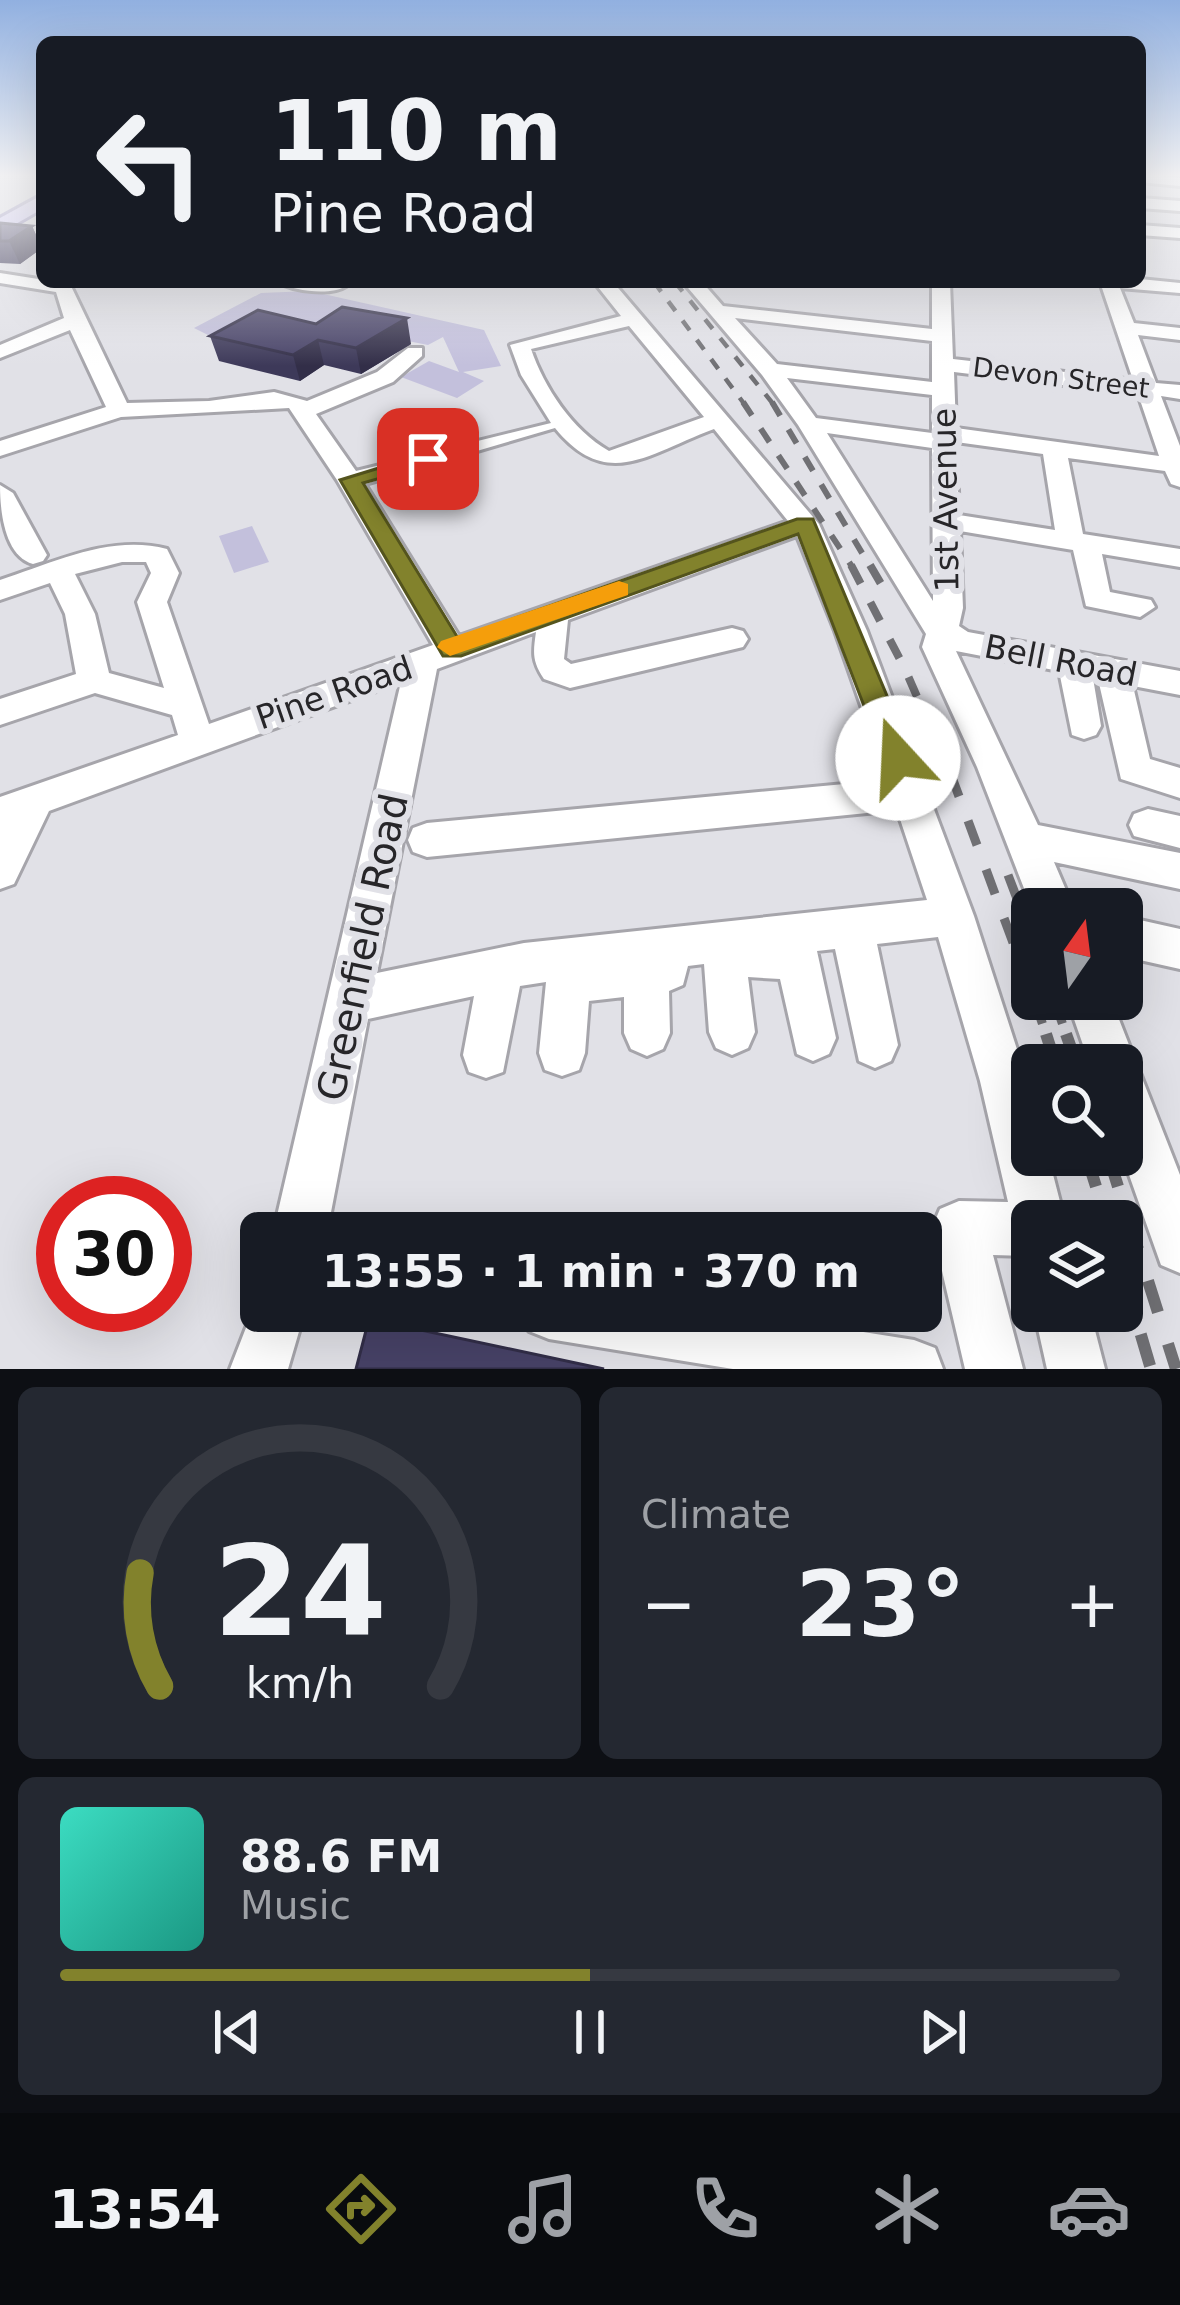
<!DOCTYPE html>
<html lang="en">
<head>
<meta charset="utf-8">
<style>
  body { margin:0; font-family:"DejaVu Sans",sans-serif; background:#242831; color:#f1f3f6; height:100vh; display:flex; flex-direction:column; font-size:45px; white-space:nowrap }
  * { box-sizing:border-box; margin:0 }
  p { font-size:39px; color:#9ea1a6 }
  .icon { flex:none; width:66px; height:66px; fill:none; stroke:currentColor; stroke-width:2; stroke-linecap:round; stroke-linejoin:round }
  .map { position:relative; height:1369px; overflow:hidden }
  .details { display:flex; flex-direction:column; gap:18px; padding:18px; background:#0d0f14; flex:1 }
  .details>* { flex:none }
  .top-card { position:absolute; left:36px; top:36px; width:1110px; height:252px; border-radius:18px; box-shadow:0 12px 48px #0002; background:#171b24; color:#f1f3f6; overflow:hidden }
  .needle { width:78px; rotate:14deg }
  .buttons { position:absolute; left:1011px; top:888px; display:grid; gap:24px }
  .buttons a { display:grid; place-items:center; width:132px; height:132px; border-radius:18px; background:#171b24; box-shadow:0 12px 48px #0002; font-size:60px }
  .speed { position:absolute; left:36px; top:1176px; display:flex; gap:24px; font-size:60px; font-weight:700; text-align:center }
  .speed>* { display:grid; place-content:center; width:156px; height:156px; border-radius:50%; background:#171b24; box-shadow:0 12px 48px #0002; line-height:1 }
  .speed .limit { border:18px solid #d22; background:#fff; color:#111 }
  .pin { position:absolute; display:grid; place-items:center; width:102px; height:102px; color:#fff; margin:-51px; border-radius:24px; box-shadow:0 6px 18px #0006 }
  .me { position:absolute; width:132px; margin:-66px; rotate:340deg; stroke-linejoin:round; filter:drop-shadow(0 0 9px #0008) }
  .turn { display:flex; align-items:center; gap:42px; height:252px; padding:0 36px; font-size:54px }
  .turn .icon { width:156px; height:156px; stroke-width:2.5 }
  .turn b { display:block; font-size:84px; line-height:102px }
  .big { font-size:90px; font-weight:800; line-height:1.1 }
  .details .widget { flex:1; display:flex; flex-direction:column; justify-content:center; gap:18px; min-width:0; padding:0 42px; border-radius:18px; background:#242831 }
  .details .dial { align-items:center; gap:0 }
  .dial svg { height:312px; overflow:visible; fill:none; stroke:#363941; stroke-width:7; stroke-linecap:round; text-anchor:middle }
  .dial text { fill:#f1f3f6; stroke:none }
  .song { display:flex; align-items:center; gap:36px }
  .cover { width:144px; height:144px; border-radius:18px; background:linear-gradient(135deg,hsl(170 70% 55%),hsl(170 70% 35%)) }
  .played { height:12px; border-radius:6px; background:linear-gradient(90deg,#82822c 50%,#363941 50%) }
  .keys { display:flex; justify-content:space-around; direction:ltr }
  .heat { display:flex; justify-content:space-between; align-items:center; font-size:66px; direction:ltr }
  .details .tiles { flex:1; display:grid; gap:18px; grid-template-columns:1fr 1fr }
  .widget:last-child { grid-column:span 2 }
  .trip { position:absolute; left:240px; top:1212px; width:702px; height:120px; border-radius:18px; background:#171b24; box-shadow:0 12px 48px #0002; font-weight:800; line-height:120px; text-align:center }
  .tabs { display:flex; height:192px; justify-content:space-around; align-items:center; background:#090b0e; color:#9ea1a6 }
  .tabs .icon { width:84px; height:84px }
  .tabs .selected { color:#82822c }
  .tabs b { font-size:54px; color:#f1f3f6 }
  .map>svg:first-child { display:block }
  .green { fill:#c3c0dc }
  .lines { fill:none; stroke-linecap:round; stroke-linejoin:round }
  .minor-casing { stroke:#a6a5ab; stroke-width:6 }
  .major-casing { stroke:#817ab2; stroke-width:6 }
  .minor { fill:#fff; fill-rule:evenodd }
  .major { fill:#d1cafd; fill-rule:evenodd }
  .rail-far4 { stroke:#707074; stroke-width:4.5; stroke-dasharray:12 12; stroke-linecap:butt }
  .rail-far3 { stroke:#707074; stroke-width:6; stroke-dasharray:16 16; stroke-linecap:butt }
  .rail-far2 { stroke:#707074; stroke-width:8; stroke-dasharray:21 21; stroke-linecap:butt }
  .rail-far1 { stroke:#707074; stroke-width:9; stroke-dasharray:26 26; stroke-linecap:butt }
  .rail { stroke:#707074; stroke-width:12; stroke-dasharray:33 33; stroke-linecap:butt }
  .wall { fill:#3d3959 }
  .shaded-wall { fill:#322e48 }
  .building { fill:#474267; stroke:#322e48; stroke-width:3 }
  .route { fill:#82822c; stroke:#54541d; stroke-width:3 }
  .slow { fill:#f59e0b }
  .labels { text-anchor:middle; stroke-width:12; stroke-linejoin:round; paint-order:stroke }
  .far-street-label { font-size:27px; fill:#272629; stroke:#e1e1e7 }
  .street-label { font-size:33px; fill:#272629; stroke:#e1e1e7 }
  .near-street-label { font-size:39px; fill:#272629; stroke:#e1e1e7 }
</style>
</head>
<body>
<div class="map">
<svg width="1180" height="1369" viewBox="0 0 1180 1369">
  <rect width="100%" height="100%" fill="#e1e1e7"/>
  <!-- green -->
  <g class="green">
    <path d="M 310,291 L 484,330 L 501,366 L 463,372 L 484,381 L 457,398 L 401,377 L 429,361 L 459,372 L 443,337 L 428,345 C 358,331 278,316 208,335 L 194,328 L 261,293 Z"/>
    <polygon points="252,526 269,562 234,573 219,536"/>
  </g>
  <g class="lines">
    <!-- minor casing -->
    <g class="minor-casing">
      <g id="minor">
        <polygon points="1141,174 1180,178 1180,186 1140,182"/>
        <polygon points="1140,198 1180,201 1180,211 1140,208"/>
        <polygon points="1140,225 1180,228 1180,238 1140,235"/>
        <path d="M 0,273 L 70,284 L 127,403 L 209,401 L 274,392 L 307,401 L 377,372 L 408,348 L 422,348 L 422,356 L 393,382 L 316,414 L 356,471 L 551,423 L 521,375 L 510,345 L 621,316 L 594,282 L 613,282 L 819,524 L 867,631 L 974,916 L 1032,1096 L 1032,1155 L 1048,1155 L 1065,1221 L 1032,1221 L 1032,1256 L 993,1255 L 1023,1369 L 965,1369 L 932,1228 L 940,1209 L 959,1201 L 1008,1202 L 980,1081 L 938,937 L 877,944 L 898,1045 L 891,1061 L 875,1068 L 859,1061 L 835,949 L 817,951 L 836,1038 L 829,1054 L 813,1061 L 797,1054 L 780,979 L 748,977 L 755,1032 L 748,1048 L 732,1055 L 716,1048 L 709,1032 L 704,964 L 688,966 L 683,985 L 669,991 L 670,1033 L 663,1049 L 647,1056 L 631,1049 L 624,1033 L 624,997 L 589,1001 L 585,1053 L 579,1070 L 562,1076 L 545,1070 L 539,1053 L 546,982 L 520,986 L 503,1072 L 486,1078 L 469,1072 L 463,1055 L 474,996 L 368,1019 L 327,1233 L 273,1233 L 401,682 L 49,811 L 14,884 L 0,889 L 0,797 L 178,735 L 172,715 L 95,693 L 0,725 L 0,699 L 76,674 L 65,614 L 50,583 L 0,600 L 0,580 C 53,563 110,534 167,549 L 179,573 L 167,602 L 209,724 L 433,645 L 337,480 L 289,408 L 121,417 L 0,456 L 0,441 L 106,407 L 70,330 L 0,358 L 0,345 L 64,318 L 56,292 L 0,283 ZM 629,326 L 704,417 L 609,451 C 572,430 544,387 531,349 ZM 555,428 C 607,492 649,453 714,429 L 788,521 L 459,636 L 365,484 ZM 797,536 L 835,631 L 887,780 L 427,823 L 413,828 L 408,840 L 413,852 L 427,857 L 897,810 L 927,900 L 524,943 L 377,973 L 437,669 L 536,632 C 533,653 532,661 544,679 L 570,688 L 743,647 L 748,639 L 743,631 L 732,628 L 571,664 L 564,659 L 568,620 ZM 122,562 L 146,562 L 151,573 L 137,602 L 164,688 L 109,673 L 95,614 L 75,574 Z"/>
        <path d="M 1140,279 L 1180,283 L 1180,293 L 1120,288 L 1134,323 L 1180,328 L 1180,340 L 1138,335 L 1156,383 L 1180,385 L 1180,399 L 1161,396 L 1180,446 L 1180,487 L 1171,484 L 1165,471 L 1068,458 L 1083,534 L 1180,549 L 1180,567 L 1102,554 L 1110,592 L 1151,600 L 1155,607 L 1140,617 L 1086,606 L 1073,550 L 960,531 L 963,608 L 959,626 L 968,632 L 1180,671 L 1180,695 L 1133,686 L 1150,759 L 1180,768 L 1180,798 L 1121,779 L 1098,679 L 1093,678 L 1101,726 L 1096,735 L 1084,739 L 1072,735 L 1059,671 L 956,651 L 1038,825 L 1180,853 L 1180,889 L 1054,862 L 1074,909 L 1032,909 L 977,767 L 922,647 L 926,634 L 798,425 L 762,375 L 683,282 L 702,282 L 723,306 L 932,329 L 932,282 L 950,282 L 953,359 L 1133,380 L 1100,282 ZM 735,318 L 932,341 L 932,382 L 777,364 ZM 954,372 L 1138,394 L 1159,456 L 956,428 ZM 787,378 L 932,395 L 932,433 L 816,418 ZM 827,433 L 932,448 L 933,601 ZM 956,442 L 1043,454 L 1055,530 L 959,515 Z"/>
        <path d="M 278,282 L 343,282 L 346,286 C 331,296 293,291 278,282 Z"/>
        <path d="M 0,485 L 13,493 L 47,555 L 43,561 L 33,564 C 4,556 0,510 0,485 Z"/>
        <polygon points="1148,809 1180,816 1180,848 1134,836 1129,825 1134,814"/>
        <polygon points="1122,916 1180,929 1180,969 1122,956"/>
        <polygon points="1067,999 1111,999 1180,1175 1180,1273 1161,1265 1122,1155 1122,1065 1090,1065"/>
        <polygon points="261,1289 261,1311 305,1311 288,1369 230,1369"/>
        <polygon points="521,1311 730,1311 914,1340 935,1348 943,1369 733,1369 549,1339 529,1331"/>
        <polygon points="1034,1311 1090,1311 1105,1369 1047,1369"/>
      </g>
    </g>
    <!-- major casing -->
    <g class="major-casing">
      <polygon id="major" points="42,195 42,209 0,233 0,218"/>
    </g>
    <!-- minor -->
    <use href="#minor" class="minor"/>
    <!-- major -->
    <use href="#major" class="major"/>
    <!-- rail-far4 -->
    <g class="rail-far4">
      <polyline points="654,282 745,405"/>
      <polyline points="675,282 774,405"/>
    </g>
    <!-- rail-far3 -->
    <g class="rail-far3">
      <polyline points="743,402 853,568"/>
      <polyline points="772,402 871,568"/>
    </g>
    <!-- rail-far2 -->
    <g class="rail-far2">
      <polyline points="851,565 905,669 951,775"/>
      <polyline points="870,565 884,589"/>
    </g>
    <!-- rail-far1 -->
    <g class="rail-far1">
      <polyline points="950,772 1032,994"/>
      <polyline points="1008,875 1032,938"/>
      <polyline points="1034,999 1047,1037"/>
      <polyline points="1054,999 1067,1037"/>
    </g>
    <!-- rail -->
    <g class="rail">
      <polyline points="1046,1034 1056,1065"/>
      <polyline points="1066,1034 1077,1065"/>
      <polyline points="1086,1155 1107,1221"/>
      <polyline points="1108,1155 1176,1369"/>
      <polyline points="1122,1271 1151,1369"/>
    </g>
  </g>
  <!-- wall -->
  <g class="wall">
    <polygon points="0,223 32,226 42,248 20,264 0,263"/>
    <polygon points="350,282 382,282 373,287"/>
    <polygon points="316,324 411,344 361,374 324,365 300,381 219,361 210,336"/>
  </g>
  <!-- shaded-wall -->
  <g class="shaded-wall">
    <polygon points="32,226 42,248 20,264 9,241"/>
    <polygon points="407,318 411,344 361,374 356,348"/>
    <polygon points="318,340 324,365 300,381 293,355"/>
  </g>
  <!-- building -->
  <g class="building">
    <polygon points="0,223 32,226 9,241 0,241"/>
    <polygon points="342,307 407,318 356,348 318,340 293,355 210,336 258,310 316,324"/>
    <polygon points="369,1319 604,1369 356,1369"/>
  </g>
  <!-- sky -->
  <linearGradient id="sky" x2="0" y2="1"><stop stop-color="#91b0e0"/><stop offset="0.48" stop-color="#f2f2f4"/><stop offset="1" stop-color="#f2f2f4" stop-opacity="0"/></linearGradient>
  <rect width="1180" height="366" fill="url(#sky)"/>
  <!-- route -->
  <polygon class="route" points="428,453 438,459 435,463 363,483 458,638 797,519 813,519 913,758 909,766 888,766 884,758 798,534 461,656 443,656 340,480"/>
  <!-- slow -->
  <polygon class="slow" points="619,581 628,584 628,595 450,656 437,647 441,641"/>
  <g class="labels">
    <!-- far-street labels -->
    <g class="far-street-label">
      <text transform="translate(1061 378) rotate(7)" y="9">Devon Street</text>
    </g>
    <!-- street labels -->
    <g class="street-label">
      <text transform="translate(945 500) rotate(-91)" y="12">1st Avenue</text>
      <text transform="translate(1061 660) rotate(11)" y="12">Bell Road</text>
      <text transform="translate(334 692) rotate(-19)" y="12">Pine Road</text>
    </g>
    <!-- near-street labels -->
    <g class="near-street-label">
      <text transform="translate(362 947) rotate(-78)" y="14">Greenfield Road</text>
    </g>
  </g>
</svg>
<div class="buttons">
<a><svg class="needle" viewBox="-14 -14 28 28"><path d="M0-13l5 13h-10z" fill="#e53935"/><path d="M0 13l5-13h-10z" fill="#9ea1a6"/></svg></a>
<a><svg class="icon" aria-label="search" viewBox="0 0 24 24"><circle cx="10" cy="10" r="6"/><path d="M15 15l6 6"/></svg></a>
<a><svg class="icon" aria-label="layers" viewBox="0 0 24 24"><path d="M12 4l9 5-9 5-9-5zM3 14l9 5 9-5"/></svg></a>
</div>
<div class="speed"><div class="limit">30</div></div>
<div class="pin" style="left:428px;top:459px;background:#d93025"><svg class="icon" aria-label="arrive" viewBox="0 0 24 24"><path d="M6 21V4h12l-3 4 3 4H6"/></svg></div>
<svg class="me" style="left:898px;top:758px" viewBox="-20 -20 40 40"><circle r="19" fill="#fff"/><path d="M0-13L10 11 0 6-10 11z" fill="#82822c"/></svg>
<div class="trip">13:55 · 1 min · 370 m</div>
<div class="top-card">
<div class="turn"><svg class="icon" aria-label="left" viewBox="0 0 24 24"><path d="M17 20v-9H6M10 6l-5 5 5 5"/></svg><div><b>110 m</b>Pine Road</div></div>
</div>
</div>
<section class="details">
<div class="tiles">
<div class="widget dial"><svg viewBox="0 0 100 80">
<path d="M14 69A42 42 0 1 1 86 69"/>
<path d="M14 69A42 42 0 0 1 9 40" stroke="#82822c"/>
<text x="50" y="56" font-size="32" font-weight="700">24</text>
<text x="50" y="72" font-size="11">km/h</text>
</svg></div>
<div class="widget"><p>Climate</p>
<div class="heat"><a>−</a><b class="big">23°</b><a>+</a></div>
</div>
<div class="widget">
<div class="song"><i class="cover"></i><div><b>88.6 FM</b><p>Music</p></div></div>
<div class="played"></div>
<div class="keys"><svg class="icon" aria-label="previous" viewBox="0 0 24 24"><path d="M18 5L8 12l10 7zM5 5v14"/></svg><svg class="icon" aria-label="pause" viewBox="0 0 24 24"><path d="M8 5v14M16 5v14"/></svg><svg class="icon" aria-label="next" viewBox="0 0 24 24"><path d="M6 5l10 7-10 7zM19 5v14"/></svg></div>
</div>
</div>
</section>
<nav class="tabs">
<b>13:54</b>
<svg class="icon selected" aria-label="directions" viewBox="0 0 24 24"><path d="M12 3l9 9-9 9-9-9zM9 14v-3h6M13 9l2 2-2 2"/></svg>
<svg class="icon" aria-label="music" viewBox="0 0 24 24"><path d="M9 18V5l10-2v13"/><circle cx="6" cy="18" r="3"/><circle cx="16" cy="16" r="3"/></svg>
<svg class="icon" aria-label="phone" viewBox="0 0 24 24"><path d="M5 4h4l2 5-3 2q2 4 5 5l2-3 5 2v4C11 20 4 13 5 4z"/></svg>
<svg class="icon" aria-label="climate" viewBox="0 0 24 24"><path d="M12 3v18M4 7l16 10M4 17L20 7"/></svg>
<svg class="icon" aria-label="car" viewBox="0 0 24 24"><path d="M5 17H2v-5l4-1 3-4h7l3 4 3 1v5h-3M9 17h6M6 11h13"/><circle cx="7" cy="17" r="2"/><circle cx="17" cy="17" r="2"/></svg>
</nav>
</body>
</html>
